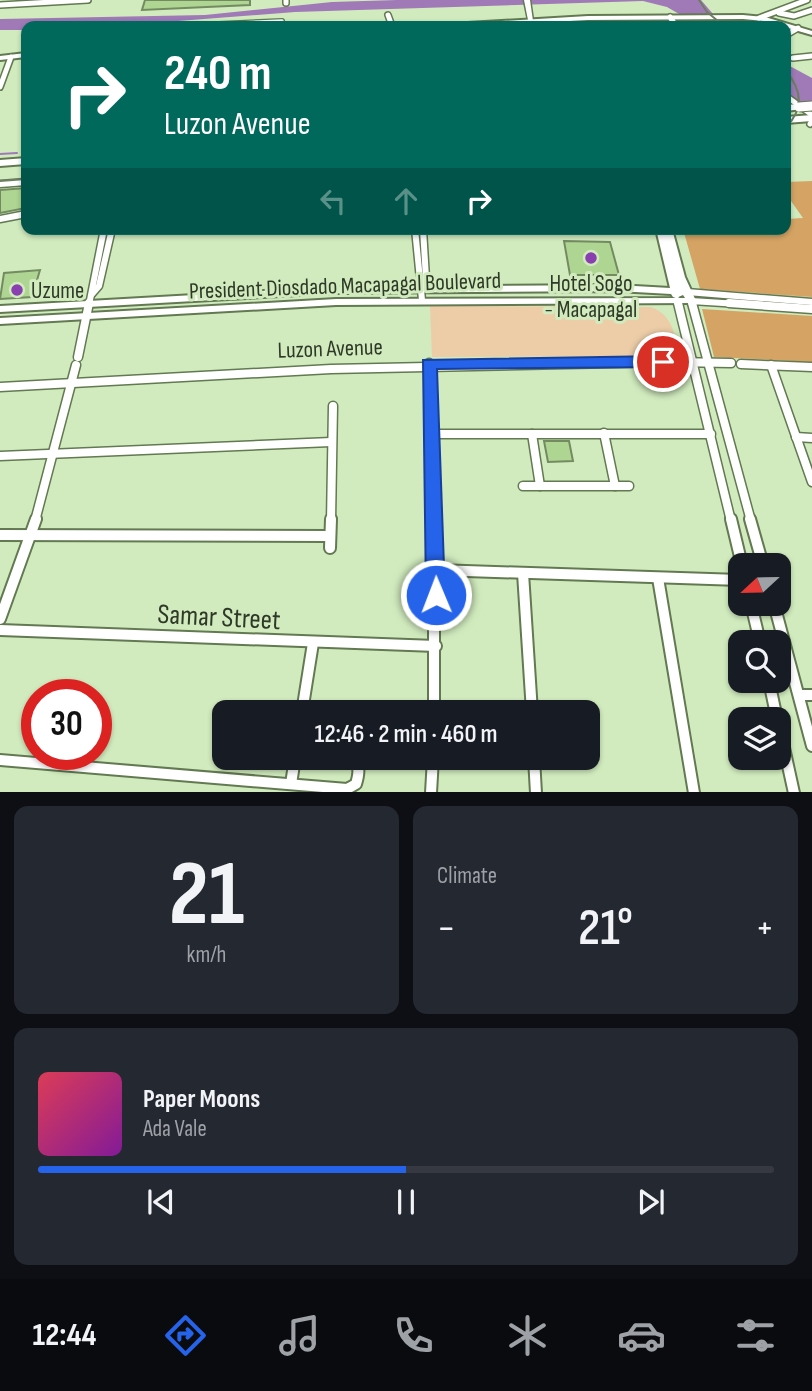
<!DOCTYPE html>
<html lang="en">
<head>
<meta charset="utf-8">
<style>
  body { margin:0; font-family:"Sofia Sans Condensed",sans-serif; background:#242831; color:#f1f3f6; height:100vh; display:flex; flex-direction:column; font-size:26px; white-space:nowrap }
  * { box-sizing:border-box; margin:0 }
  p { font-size:23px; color:#9ea1a6 }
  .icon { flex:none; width:38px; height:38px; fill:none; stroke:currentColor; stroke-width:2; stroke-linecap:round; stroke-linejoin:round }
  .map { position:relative; height:792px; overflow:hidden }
  .drawer { display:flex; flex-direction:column; gap:14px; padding:14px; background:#0d0f14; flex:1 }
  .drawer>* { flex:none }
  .top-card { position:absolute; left:21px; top:21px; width:770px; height:214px; border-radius:14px; box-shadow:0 2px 5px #0004; background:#00695c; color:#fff; overflow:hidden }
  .needle { width:46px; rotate:248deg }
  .tools { position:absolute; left:728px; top:553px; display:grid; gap:14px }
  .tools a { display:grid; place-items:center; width:63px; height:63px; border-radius:14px; background:#171b24; box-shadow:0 2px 5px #0004; font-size:35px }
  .speed { position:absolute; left:21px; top:679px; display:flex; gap:14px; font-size:35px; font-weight:700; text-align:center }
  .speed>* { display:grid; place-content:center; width:91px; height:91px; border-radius:50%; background:#171b24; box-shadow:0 2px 5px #0004; line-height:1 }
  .speed .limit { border:10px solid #d22; background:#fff; color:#111 }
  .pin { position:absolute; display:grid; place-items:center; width:60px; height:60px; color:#fff; margin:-30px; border:4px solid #fff; border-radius:50%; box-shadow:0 2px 7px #0007 }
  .me { position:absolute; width:77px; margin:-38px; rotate:359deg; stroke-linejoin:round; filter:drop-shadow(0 0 5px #0008) }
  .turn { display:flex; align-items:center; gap:24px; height:147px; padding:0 28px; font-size:32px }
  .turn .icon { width:91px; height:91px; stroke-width:2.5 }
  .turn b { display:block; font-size:49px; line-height:60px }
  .lanes { display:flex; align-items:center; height:66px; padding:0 28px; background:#0003; justify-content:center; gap:35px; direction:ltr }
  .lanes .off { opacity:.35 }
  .big { font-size:52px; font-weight:600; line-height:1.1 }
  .drawer .card { flex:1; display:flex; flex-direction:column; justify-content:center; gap:10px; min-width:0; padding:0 24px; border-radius:14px; background:#242831 }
  .drawer .dial { align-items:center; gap:0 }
  .dial b { font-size:91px; line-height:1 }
  .song { display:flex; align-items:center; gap:21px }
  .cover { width:84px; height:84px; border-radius:10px; background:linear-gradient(135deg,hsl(350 70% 55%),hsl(290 70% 35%)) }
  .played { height:7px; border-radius:4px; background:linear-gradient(90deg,#2563eb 50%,#363941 50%) }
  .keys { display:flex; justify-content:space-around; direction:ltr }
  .heat { display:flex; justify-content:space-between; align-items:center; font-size:38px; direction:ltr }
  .drawer .tiles { flex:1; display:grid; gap:14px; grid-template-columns:1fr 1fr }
  .card:last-child { grid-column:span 2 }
  .trip { position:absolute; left:212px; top:700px; width:388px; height:70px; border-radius:14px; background:#171b24; box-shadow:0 2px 5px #0004; font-weight:600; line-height:70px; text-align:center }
  .tab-bar { display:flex; height:112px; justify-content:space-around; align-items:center; background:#090b0e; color:#9ea1a6 }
  .tab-bar .icon { width:49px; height:49px }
  .tab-bar .active { color:#2563eb }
  .tab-bar b { font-size:32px; color:#f1f3f6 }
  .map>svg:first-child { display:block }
  .green { fill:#eccda8 }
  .forest { fill:#d5a464 }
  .water { fill:#a079b7 }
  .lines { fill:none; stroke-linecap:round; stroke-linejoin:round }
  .stream { stroke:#a079b7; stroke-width:2 }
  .building { fill:#aed591; stroke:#748b62; stroke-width:2 }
  .pedestrian-casing { stroke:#627951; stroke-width:6 }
  .minor-far3-casing { stroke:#627951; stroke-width:8 }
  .minor-far2-casing { stroke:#627951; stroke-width:9 }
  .minor-far1-casing { stroke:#627951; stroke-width:11 }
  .minor-casing { stroke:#627951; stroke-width:14 }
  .tertiary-casing { stroke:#627951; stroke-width:3 }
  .secondary-casing { stroke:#627951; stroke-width:4 }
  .motorway-casing { stroke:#627951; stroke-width:4 }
  .pedestrian { stroke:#fff; stroke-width:3.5 }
  .minor-far3 { stroke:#fff; stroke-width:5 }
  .minor-far2 { stroke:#fff; stroke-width:6 }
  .minor-far1 { stroke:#fff; stroke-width:8 }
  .minor { stroke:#fff; stroke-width:10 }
  .tertiary { fill:#fff; fill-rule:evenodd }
  .secondary { fill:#fff; fill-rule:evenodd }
  .motorway { fill:#fff; fill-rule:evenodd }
  .tram { stroke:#6e7e63; stroke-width:2 }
  .motorway-bridge-casing { stroke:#627951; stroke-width:11; stroke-linecap:butt }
  .motorway-bridge { stroke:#fff; stroke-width:9 }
  .route { fill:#2563eb; stroke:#184099; stroke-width:2 }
  .poi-dot { fill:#8a3fb0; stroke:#d1ebbe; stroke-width:2.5 }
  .labels { text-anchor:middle; stroke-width:6; stroke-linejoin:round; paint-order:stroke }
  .poi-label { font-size:23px; fill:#2f3928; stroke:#d1ebbe }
  .street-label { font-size:23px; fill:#2f3928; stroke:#d1ebbe }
  .near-street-label { font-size:28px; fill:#2f3928; stroke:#d1ebbe }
</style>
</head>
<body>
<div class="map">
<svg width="812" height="793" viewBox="0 0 812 793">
  <rect width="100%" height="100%" fill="#d1ebbe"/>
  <!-- green -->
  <path class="green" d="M 430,306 L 651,307 C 674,316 674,334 679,356 L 432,357 Z"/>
  <!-- forest -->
  <g class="forest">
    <polygon points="812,181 812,297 700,289 683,229 786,229 786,219 803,218 786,194 786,182"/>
    <polygon points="702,309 812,316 812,362 714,357"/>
  </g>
  <!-- water -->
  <g class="water">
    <polygon points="397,0 701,0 713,14 732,26 700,26 667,7 643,1 295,12 113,26 26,26 26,30 0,30 0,19 205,15 332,2"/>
    <polygon points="786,64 812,78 812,113 786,93"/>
  </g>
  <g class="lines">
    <!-- stream -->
    <polyline class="stream" points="0,154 17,153"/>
  </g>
  <!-- building -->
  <g class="building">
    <polygon points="145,0 250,0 250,5 142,10"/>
    <polygon points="26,188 26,208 0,213 0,190"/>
    <polygon points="564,241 610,242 619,275 570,275"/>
    <polygon points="40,270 32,297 0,299 4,273"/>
    <polygon points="544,441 569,441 573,461 548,462"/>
  </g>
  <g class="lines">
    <!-- pedestrian casing -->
    <g class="pedestrian-casing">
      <polyline id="pedestrian" points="175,26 282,21"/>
    </g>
    <!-- minor-far3 casing -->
    <g class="minor-far3-casing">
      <g id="minor-far3">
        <polyline points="286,0 286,3"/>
        <polyline points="0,5 88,0"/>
        <polyline points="779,13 794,16 812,10"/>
        <polyline points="388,15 392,26"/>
        <polyline points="670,17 676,26"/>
        <polyline points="759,18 807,0"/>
        <polyline points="786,35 798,28"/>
        <polyline points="793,58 812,56"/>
        <polyline points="0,87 11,57"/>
        <polyline points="786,96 812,115"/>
        <polyline points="810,124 812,121"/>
      </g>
    </g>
    <!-- minor-far2 casing -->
    <g class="minor-far2-casing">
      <g id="minor-far2">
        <polyline points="0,184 26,182"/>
        <polyline points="0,219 26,214"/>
        <polyline points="415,229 422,300"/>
        <polyline points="422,288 426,278 423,229"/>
        <polyline points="687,292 812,302"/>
        <polyline points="92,294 99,286 112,229"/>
        <polyline points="677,300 678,305"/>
        <polyline points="89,305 104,229"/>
        <polyline points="692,305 691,301 755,305"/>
      </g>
    </g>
    <!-- minor-far1 casing -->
    <g class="minor-far1-casing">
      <g id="minor-far1">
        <polyline points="678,303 731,521"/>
        <polyline points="692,303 751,521"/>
        <polyline points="729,303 812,309"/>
        <polyline points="78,357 89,303"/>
        <polyline points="673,362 731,363"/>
        <polyline points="429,363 434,521"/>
        <polyline points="741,364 812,367"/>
        <polyline points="771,365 812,482"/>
        <polyline points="0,387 331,369 663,362"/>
        <polyline points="604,433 615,486"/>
        <polyline points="432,434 711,434"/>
        <polyline points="532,434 540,486"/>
        <polyline points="796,437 812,438"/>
        <polyline points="0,456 331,442"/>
        <polyline points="523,486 629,486"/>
        <polyline points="35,521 76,365"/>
        <polyline points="331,521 333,406"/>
      </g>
    </g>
    <!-- minor casing -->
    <g class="minor-casing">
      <g id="minor">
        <polyline points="731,519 742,565"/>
        <polyline points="750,519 763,565"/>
        <polyline points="0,535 330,536"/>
        <polyline points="330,548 331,519"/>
        <polyline points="436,570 740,580"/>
        <polyline points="523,573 532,712"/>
        <polyline points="658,578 694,793"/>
        <polyline points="751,604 760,642"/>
        <polyline points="774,604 812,746"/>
        <polyline points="0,619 36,519"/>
        <polyline points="0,630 436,646"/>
        <polyline points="769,681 777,719"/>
        <polyline points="800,695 812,695"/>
        <polyline points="302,712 313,643"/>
        <polyline points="434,712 434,519"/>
        <polyline points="779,725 794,793"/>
        <polyline points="534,758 536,793"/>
        <path d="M 0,760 L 347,789 L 356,784 C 359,774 360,767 354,758"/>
        <polyline points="291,784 295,758"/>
        <polyline points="431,793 433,758"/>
      </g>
    </g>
    <!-- tertiary casing -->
    <g class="tertiary-casing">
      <polygon id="tertiary" points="524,0 530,0 533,21 528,20"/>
    </g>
    <!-- secondary casing -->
    <g class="secondary-casing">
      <g id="secondary">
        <polygon points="743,15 765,17 812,31 812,35 764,21 743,19 588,20 478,26 447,26 450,24 588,16"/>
        <polygon points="26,53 26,57 0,60 0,56"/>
        <polygon points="656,229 672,229 685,277 696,301 694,303 336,305 0,324 0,318 336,299 685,298 683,295 676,298 673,297 671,294 617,291 335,293 0,312 0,306 335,287 617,285 670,288"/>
      </g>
    </g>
    <!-- motorway casing -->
    <g class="motorway-casing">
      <g id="motorway">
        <polygon points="799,104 802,105 802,109 786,111 786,105"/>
        <polygon points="812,115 812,121 786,123 786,117"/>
        <polygon points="26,158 26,164 0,166 0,160"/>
      </g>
    </g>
    <!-- pedestrian -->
    <use href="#pedestrian" class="pedestrian"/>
    <!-- minor-far3 -->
    <use href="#minor-far3" class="minor-far3"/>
    <!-- minor-far2 -->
    <use href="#minor-far2" class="minor-far2"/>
    <!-- minor-far1 -->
    <use href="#minor-far1" class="minor-far1"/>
    <!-- minor -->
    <use href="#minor" class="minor"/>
    <!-- tertiary -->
    <use href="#tertiary" class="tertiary"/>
    <!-- secondary -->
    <use href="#secondary" class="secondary"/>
    <!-- motorway -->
    <use href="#motorway" class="motorway"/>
    <!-- tram -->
    <g class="tram">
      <polyline points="699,0 707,12 724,26"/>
      <path d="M 786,71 C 802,90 804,109 786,127"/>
      <polyline points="0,181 26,179"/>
    </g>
    <!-- motorway-bridge casing -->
    <g class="motorway-bridge-casing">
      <polyline id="motorway-bridge" points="799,107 812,106"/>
    </g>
    <!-- motorway-bridge -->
    <use href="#motorway-bridge" class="motorway-bridge"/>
  </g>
  <!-- route -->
  <polygon class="route" points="663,356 671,362 663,367 437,369 445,595 443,601 436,604 429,601 426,595 423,360"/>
  <!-- markers -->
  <g class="poi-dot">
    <circle cx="591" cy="258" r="7"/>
    <circle cx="17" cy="290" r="7"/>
  </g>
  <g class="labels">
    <!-- poi labels -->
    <g class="poi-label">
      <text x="591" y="291">Hotel Sogo<tspan x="591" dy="26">- Macapagal</tspan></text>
      <text x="31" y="298" text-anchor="start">Uzume</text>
    </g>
    <!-- street labels -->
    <g class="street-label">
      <text transform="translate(345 285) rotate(-2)" y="8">President Diosdado Macapagal Boulevard</text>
      <text transform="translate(330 348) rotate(-2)" y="8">Luzon Avenue</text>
    </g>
    <!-- near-street labels -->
    <g class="near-street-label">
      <text transform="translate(219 616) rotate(3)" y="10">Samar Street</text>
    </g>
  </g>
</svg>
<div class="tools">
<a><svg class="needle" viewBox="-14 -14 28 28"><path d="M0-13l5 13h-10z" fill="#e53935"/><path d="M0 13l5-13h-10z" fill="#9ea1a6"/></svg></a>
<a><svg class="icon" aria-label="search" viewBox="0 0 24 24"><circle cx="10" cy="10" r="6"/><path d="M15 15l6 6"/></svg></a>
<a><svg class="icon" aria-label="layers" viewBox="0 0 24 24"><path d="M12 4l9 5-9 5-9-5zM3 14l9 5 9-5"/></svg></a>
</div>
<div class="speed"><div class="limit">30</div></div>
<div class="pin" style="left:663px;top:362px;background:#d93025"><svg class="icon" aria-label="arrive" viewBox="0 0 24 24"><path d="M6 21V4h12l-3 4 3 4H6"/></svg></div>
<svg class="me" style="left:436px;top:595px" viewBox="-20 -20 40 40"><circle r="17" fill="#2563eb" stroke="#fff" stroke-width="3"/><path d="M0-11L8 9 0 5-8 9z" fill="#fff"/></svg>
<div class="trip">12:46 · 2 min · 460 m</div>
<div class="top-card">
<div class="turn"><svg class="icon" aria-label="right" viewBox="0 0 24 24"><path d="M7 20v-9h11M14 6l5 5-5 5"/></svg><div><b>240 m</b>Luzon Avenue</div></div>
<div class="lanes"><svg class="icon off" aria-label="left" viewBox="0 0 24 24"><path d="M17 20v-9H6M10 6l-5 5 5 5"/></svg><svg class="icon off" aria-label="ahead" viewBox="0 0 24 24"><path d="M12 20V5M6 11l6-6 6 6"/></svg><svg class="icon" aria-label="right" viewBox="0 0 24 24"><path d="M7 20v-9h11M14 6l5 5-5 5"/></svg></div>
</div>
</div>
<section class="drawer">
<div class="tiles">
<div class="card dial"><b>21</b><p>km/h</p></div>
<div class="card"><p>Climate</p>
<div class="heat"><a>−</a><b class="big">21°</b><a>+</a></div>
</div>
<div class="card">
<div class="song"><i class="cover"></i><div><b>Paper Moons</b><p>Ada Vale</p></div></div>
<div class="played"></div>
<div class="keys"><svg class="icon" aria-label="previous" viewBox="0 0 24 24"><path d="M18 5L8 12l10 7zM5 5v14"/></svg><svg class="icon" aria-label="pause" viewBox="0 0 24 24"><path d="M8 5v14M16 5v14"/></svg><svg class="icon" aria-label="next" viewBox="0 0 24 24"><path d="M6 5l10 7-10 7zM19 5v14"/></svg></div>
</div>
</div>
</section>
<nav class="tab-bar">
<b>12:44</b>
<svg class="icon active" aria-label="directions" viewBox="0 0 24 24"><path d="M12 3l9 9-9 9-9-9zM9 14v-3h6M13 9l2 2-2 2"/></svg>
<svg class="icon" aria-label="music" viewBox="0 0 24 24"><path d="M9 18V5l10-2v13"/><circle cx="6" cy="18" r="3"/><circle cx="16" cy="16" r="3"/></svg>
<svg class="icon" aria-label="phone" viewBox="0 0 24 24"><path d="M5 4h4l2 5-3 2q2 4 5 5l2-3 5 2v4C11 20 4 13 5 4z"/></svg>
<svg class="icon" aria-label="climate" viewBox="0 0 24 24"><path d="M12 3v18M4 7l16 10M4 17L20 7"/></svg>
<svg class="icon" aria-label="car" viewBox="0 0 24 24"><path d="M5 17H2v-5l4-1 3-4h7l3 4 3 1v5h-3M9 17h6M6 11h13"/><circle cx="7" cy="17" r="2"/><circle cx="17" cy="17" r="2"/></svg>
<svg class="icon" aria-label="filters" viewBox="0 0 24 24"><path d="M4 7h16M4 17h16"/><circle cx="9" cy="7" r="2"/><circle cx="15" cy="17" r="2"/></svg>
</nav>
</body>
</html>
